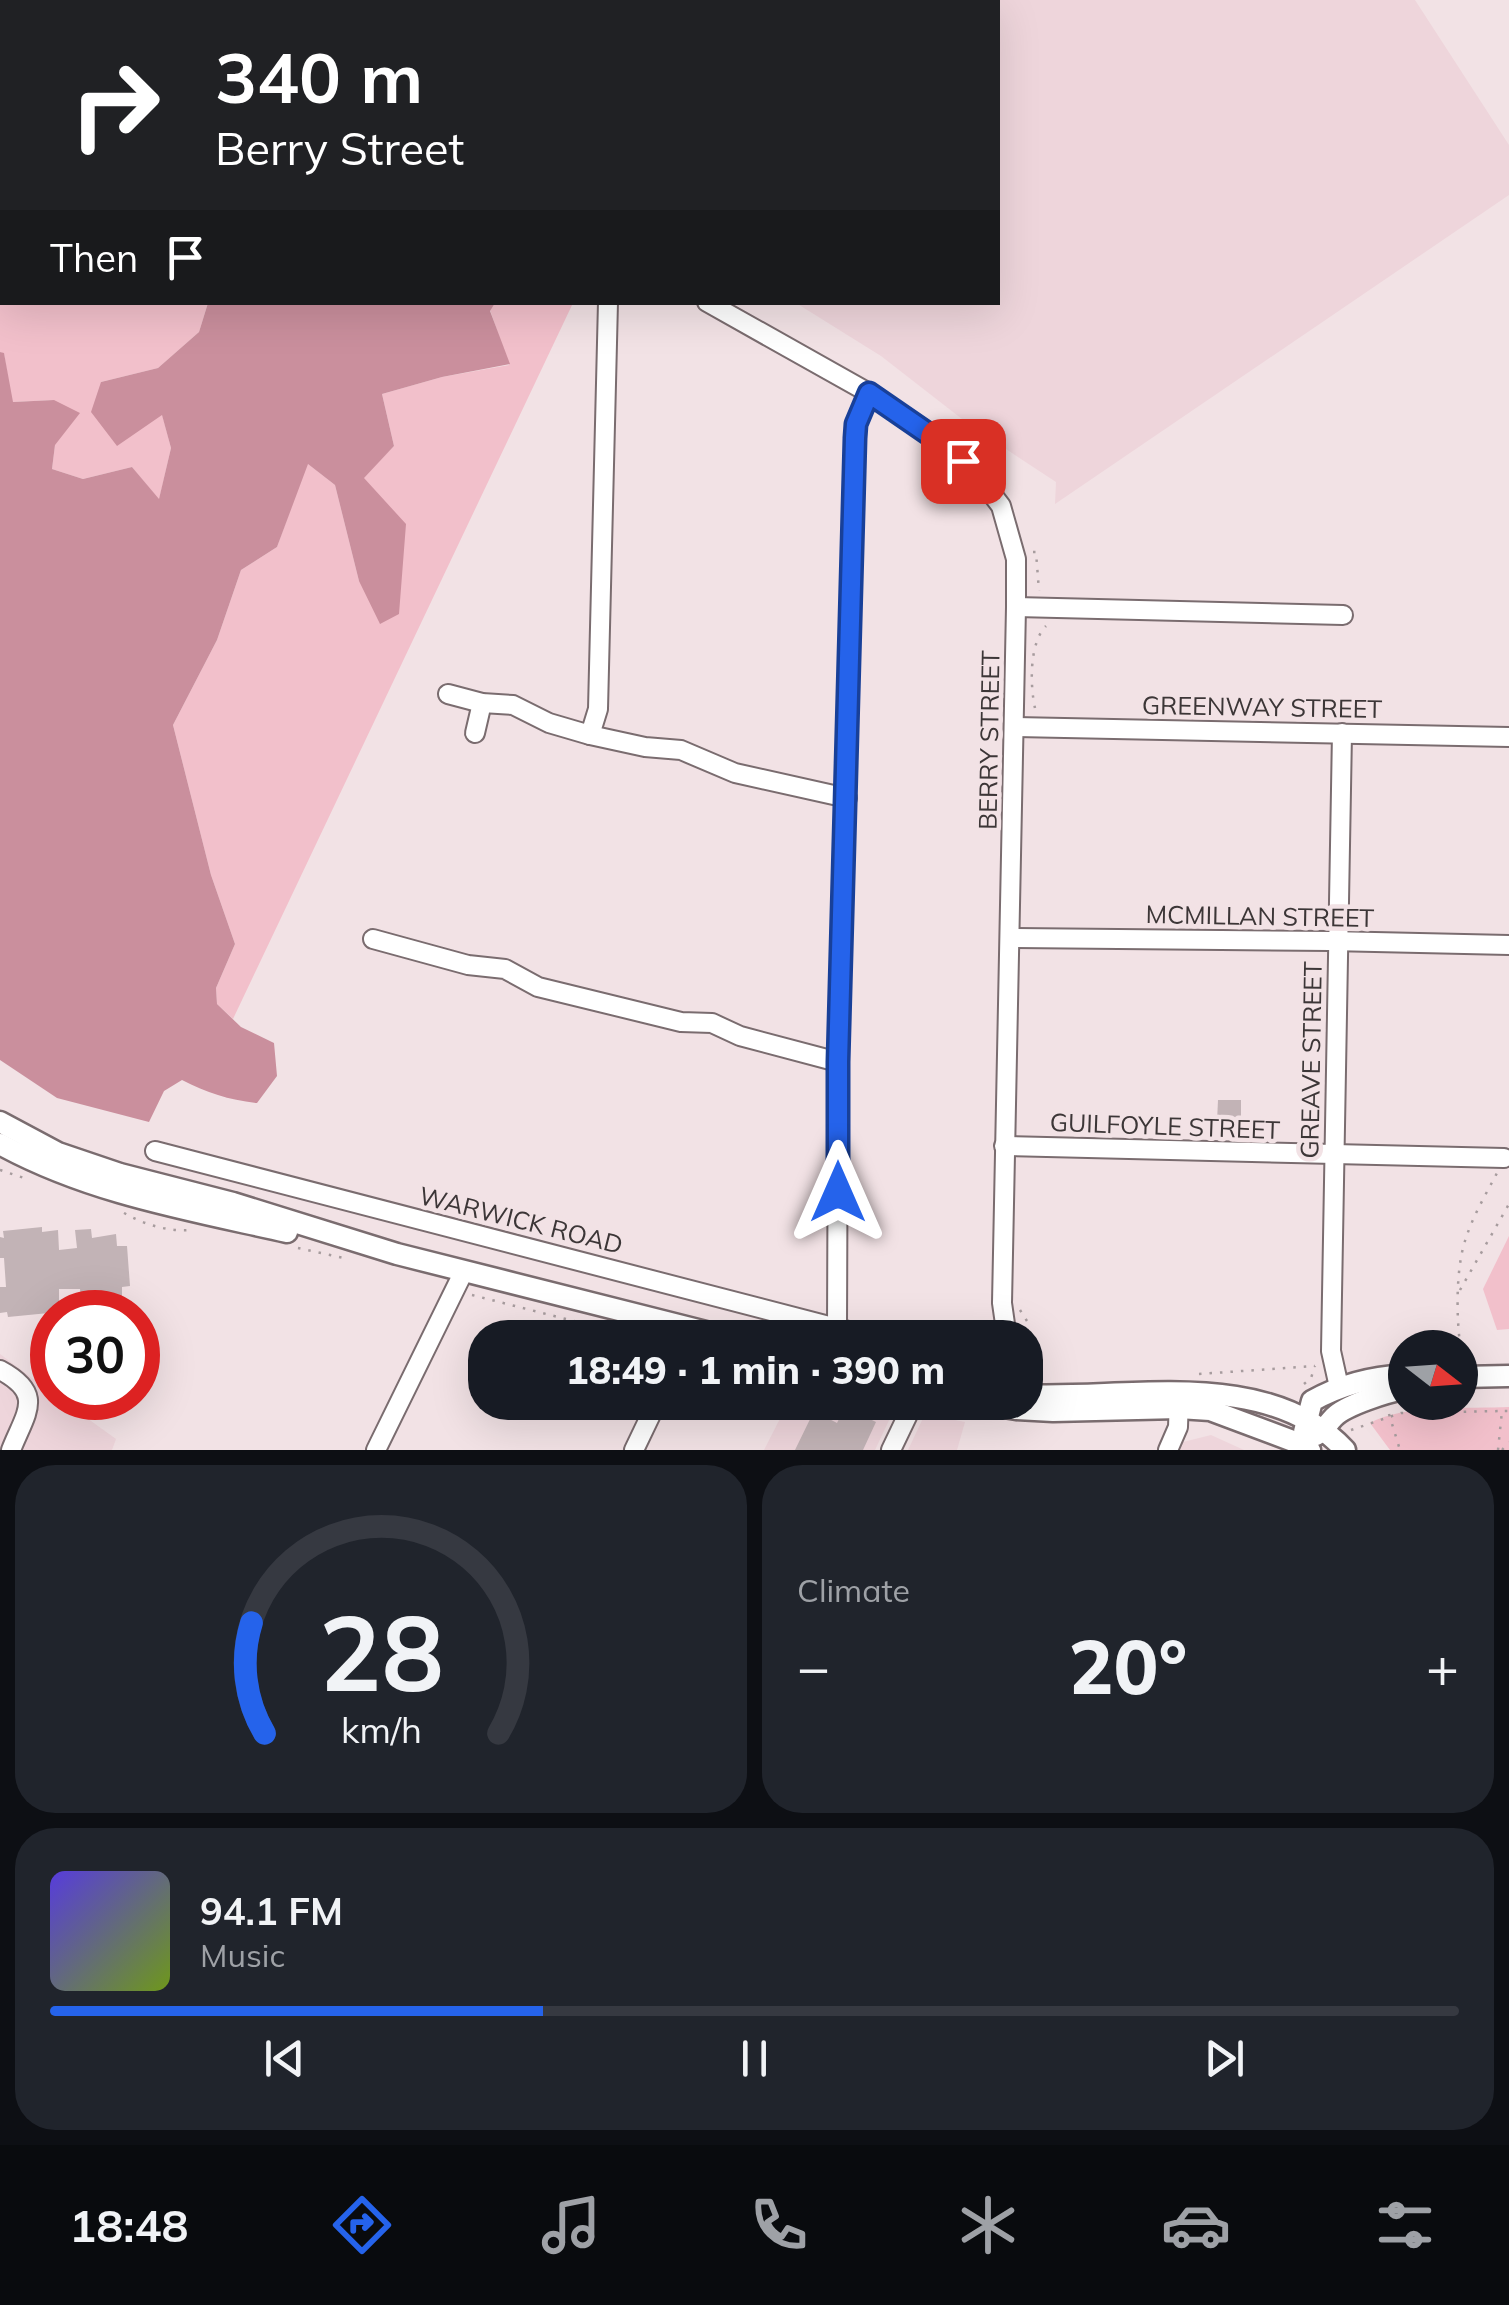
<!DOCTYPE html>
<html lang="en">
<head>
<meta charset="utf-8">
<style>
  body { margin:0; font-family:Mulish,sans-serif; background:#20242c; color:#f1f3f6; height:100vh; display:flex; flex-direction:column; font-size:38px; white-space:nowrap }
  * { box-sizing:border-box; margin:0 }
  p { font-size:32px; color:#9ea1a6 }
  .icon { flex:none; width:55px; height:55px; fill:none; stroke:currentColor; stroke-width:2; stroke-linecap:round; stroke-linejoin:round }
  .map { position:relative; height:1450px; overflow:hidden }
  .panel { display:flex; flex-direction:column; gap:15px; padding:15px; background:#0d0f14; flex:1 }
  .panel>* { flex:none }
  .hud { position:absolute; left:0px; top:0px; width:1000px; height:305px; box-shadow:0 10px 40px #0002; background:#202124; color:#fff; overflow:hidden }
  .needle { width:65px; rotate:107deg }
  .buttons { position:absolute; left:1388px; top:1330px; display:grid; gap:20px }
  .buttons a { display:grid; place-items:center; width:90px; height:90px; border-radius:50%; background:#171b24; box-shadow:0 10px 40px #0002; font-size:50px }
  .speed { position:absolute; left:30px; top:1290px; display:flex; gap:20px; font-size:50px; font-weight:700; text-align:center }
  .speed>* { display:grid; place-content:center; width:130px; height:130px; border-radius:50%; background:#171b24; box-shadow:0 10px 40px #0002; line-height:1 }
  .speed .limit { border:15px solid #d22; background:#fff; color:#111 }
  .pin { position:absolute; display:grid; place-items:center; width:85px; height:85px; color:#fff; margin:-42px; border-radius:20px; box-shadow:0 5px 15px #0006 }
  .me { position:absolute; width:110px; margin:-55px; rotate:0deg; stroke-linejoin:round; filter:drop-shadow(0 0 8px #0008) }
  .turn { display:flex; align-items:center; gap:35px; height:210px; padding:0 50px; font-size:45px }
  .turn .icon { width:130px; height:130px; stroke-width:2.5 }
  .turn b { display:block; font-size:70px; line-height:85px }
  .then { display:flex; align-items:center; height:95px; padding:0 50px; background:#0003; gap:20px; font-size:38px }
  .big { font-size:75px; font-weight:800; line-height:1.1 }
  .panel .card { flex:1; display:flex; flex-direction:column; justify-content:center; gap:15px; min-width:0; padding:0 35px; border-radius:40px; background:#20242c }
  .panel .dial { align-items:center; gap:0 }
  .dial svg { height:260px; overflow:visible; fill:none; stroke:#363941; stroke-width:7; stroke-linecap:round; text-anchor:middle }
  .dial text { fill:#f1f3f6; stroke:none }
  .song { display:flex; align-items:center; gap:30px }
  .cover { width:120px; height:120px; border-radius:15px; background:linear-gradient(135deg,hsl(250 70% 55%),hsl(80 70% 35%)) }
  .played { height:10px; border-radius:5px; background:linear-gradient(90deg,#2563eb 35%,#363941 35%) }
  .keys { display:flex; justify-content:space-around; direction:ltr }
  .heat { display:flex; justify-content:space-between; align-items:center; font-size:55px; direction:ltr }
  .panel .tiles { flex:1; display:grid; gap:15px; grid-template-columns:1fr 1fr }
  .card:last-child { grid-column:span 2 }
  .trip { position:absolute; left:468px; top:1320px; width:575px; height:100px; border-radius:40px; background:#171b24; box-shadow:0 10px 40px #0002; font-weight:800; line-height:100px; text-align:center }
  .tab-bar { display:flex; height:160px; justify-content:space-around; align-items:center; background:#090b0e; color:#9ea1a6 }
  .tab-bar .icon { width:70px; height:70px }
  .tab-bar .active { color:#2563eb }
  .tab-bar b { font-size:45px; color:#f1f3f6 }
  .map>svg:first-child { display:block }
  .built { fill:#eed5db }
  .green { fill:#f2c0cb }
  .forest { fill:#ca8f9d }
  .building { fill:#c2b3b6 }
  .lines { fill:none; stroke-linecap:round; stroke-linejoin:round }
  .minor-casing { stroke:#7a6c6f; stroke-width:22 }
  .major-casing { stroke:#7a6c6f; stroke-width:25 }
  .path { stroke:#a79c9e; stroke-width:2.5; stroke-dasharray:2.5 8; stroke-linecap:butt }
  .minor { stroke:#fff; stroke-width:18 }
  .major { stroke:#fff; stroke-width:20 }
  .route-casing { stroke:#184099; stroke-width:25 }
  .route { stroke:#2563eb; stroke-width:18 }
  .labels { text-anchor:middle; stroke-width:9; stroke-linejoin:round; paint-order:stroke }
  .street-label { font-size:25px; fill:#3c3637; stroke:#f2e2e5 }
</style>
</head>
<body>
<div class="map">
<svg width="1509" height="1450" viewBox="0 0 1509 1450">
  <rect width="100%" height="100%" fill="#f2e2e5"/>
  <!-- built -->
  <g class="built">
    <polygon points="564,0 1415,0 1509,145 1509,195 1055,504 1056,482 971,426 881,356 796,303 998,302 998,2 565,2"/>
    <polygon points="0,1354 52,1393 52,1398 59,1398 116,1439 112,1450 0,1450"/>
    <polygon points="788,1403 883,1403 892,1414 875,1450 764,1450"/>
    <polygon points="925,1414 965,1422 957,1450 908,1450"/>
    <polygon points="1211,1435 1244,1450 1180,1450 1183,1442"/>
  </g>
  <!-- green -->
  <g class="green">
    <polygon points="0,0 300,0 300,2 2,2 2,146 0,146"/>
    <polygon points="0,248 2,252 2,302 208,303 199,332 158,368 101,382 162,414 171,448 159,500 132,467 83,479 52,469 55,445 54,400 12,402 4,354 0,352"/>
    <polygon points="495,303 573,303 233,1019 217,1004 216,988 235,944 211,875 173,725 217,640 241,570 277,547 307,463 335,485 359,581 363,477 394,446 382,394 442,377 509,365 490,310"/>
    <polygon points="1509,1236 1509,1329 1497,1330 1483,1289"/>
    <path d="M 1509,1407 L 1509,1450 L 1390,1450 L 1370,1423 C 1403,1404 1470,1409 1509,1407 Z"/>
  </g>
  <!-- forest -->
  <g class="forest">
    <polygon points="301,0 488,0 489,2 300,2"/>
    <path d="M 208,303 L 495,303 L 490,311 L 510,364 L 442,377 L 382,394 L 394,446 L 364,478 L 406,524 L 399,614 L 380,624 L 359,581 L 335,485 L 308,464 L 277,547 L 241,570 L 217,640 L 173,725 L 211,875 L 235,944 L 216,988 L 217,1004 L 241,1027 L 274,1043 L 277,1076 L 257,1103 C 229,1100 207,1093 182,1080 L 164,1091 L 149,1122 L 57,1098 L 0,1060 L 0,352 L 4,353 L 13,402 L 54,400 L 80,413 L 55,445 L 52,469 L 83,479 L 132,467 L 159,499 L 171,448 L 162,415 L 117,446 L 91,412 L 101,382 L 158,368 L 199,332 Z"/>
  </g>
  <!-- building -->
  <g class="building">
    <polygon points="1218,1100 1241,1100 1241,1123 1217,1122"/>
    <polygon points="42,1227 42,1232 58,1230 59,1250 77,1248 75,1230 91,1229 92,1238 116,1234 117,1246 127,1246 130,1286 122,1287 122,1306 107,1308 107,1312 91,1312 90,1309 82,1310 80,1289 59,1289 59,1312 8,1317 7,1312 0,1313 0,1287 6,1287 4,1258 0,1258 0,1237 4,1238 3,1231"/>
    <polygon points="845,1407 876,1422 863,1450 795,1450 814,1411 837,1423"/>
  </g>
  <g class="lines">
    <!-- minor casing -->
    <g class="minor-casing">
      <g id="minor">
        <polyline points="523,0 523,2"/>
        <polyline points="707,302 869,393 947,445 979,477 1001,506 1016,559 1016,607 1002,1303 1007,1338"/>
        <polyline points="1016,607 1343,615"/>
        <polyline points="448,694 482,703 513,705 549,723 590,735 645,747 681,750 735,773 847,798"/>
        <polyline points="1015,727 1509,737"/>
        <polyline points="475,733 482,703"/>
        <polyline points="590,735 598,709 608,302"/>
        <polyline points="1010,938 1330,941 1509,945"/>
        <polyline points="373,939 468,965 505,969 538,987 681,1022 712,1023 740,1036 838,1062"/>
        <polyline points="1004,1146 1504,1158"/>
        <polyline points="155,1151 875,1338"/>
        <polyline points="837,1329 838,1062 855,438 856,424 869,393"/>
        <path d="M 0,1370 C 45,1394 26,1412 11,1450"/>
        <polyline points="1339,1387 1331,1351 1342,733"/>
        <polyline points="376,1450 464,1271"/>
        <polyline points="634,1450 657,1402"/>
        <polyline points="891,1450 914,1402"/>
        <polyline points="1168,1450 1178,1427 1179,1397"/>
      </g>
    </g>
    <!-- major casing -->
    <g class="major-casing">
      <g id="major">
        <polyline points="0,1122 58,1153 120,1174 233,1203 397,1254 730,1338"/>
        <path d="M 0,1144 C 89,1193 190,1210 287,1232"/>
        <polyline points="1460,1377 1509,1376"/>
        <path d="M 1025,1395 C 1126,1400 1268,1366 1345,1450"/>
        <polyline points="971,1402 1016,1409 1053,1411 1179,1408 1210,1410 1301,1444 1310,1450"/>
        <path d="M 1304,1432 L 1312,1401 C 1342,1384 1371,1377 1405,1375"/>
        <path d="M 1316,1435 C 1325,1430 1327,1424 1334,1417 C 1346,1405 1387,1392 1405,1389"/>
      </g>
    </g>
    <!-- path -->
    <g class="path">
      <polyline points="1033,552 1036,552 1039,591"/>
      <path d="M 1035,708 C 1030,686 1029,643 1046,626"/>
      <polyline points="0,1170 27,1179"/>
      <path d="M 124,1213 C 145,1225 169,1232 192,1230"/>
      <polyline points="298,1248 344,1258"/>
      <polyline points="1460,1290 1509,1204"/>
      <polyline points="472,1295 640,1338"/>
      <polyline points="1020,1310 1027,1321 1028,1335"/>
      <path d="M 1026,1336 C 1031,1350 1024,1367 1041,1376"/>
      <path d="M 1462,1357 C 1456,1325 1455,1268 1466,1238 C 1473,1216 1486,1194 1497,1173"/>
      <polyline points="1199,1374 1315,1366"/>
      <polyline points="1304,1384 1311,1378 1315,1366"/>
      <polyline points="1389,1414 1400,1450"/>
      <polyline points="1351,1430 1401,1413 1502,1411"/>
      <polyline points="1498,1450 1502,1411 1509,1411"/>
      <polyline points="1502,1450 1509,1442"/>
    </g>
    <!-- minor -->
    <use href="#minor" class="minor"/>
    <!-- major -->
    <use href="#major" class="major"/>
  </g>
  <g class="lines">
    <!-- route casing -->
    <g class="route-casing">
      <polyline id="route" points="838,1192 838,1062 855,438 856,424 869,393 946,446 963,461"/>
    </g>
    <!-- route -->
    <use href="#route" class="route"/>
  </g>
  <g class="labels">
    <!-- street labels -->
    <g class="street-label">
      <text transform="translate(1262 707) rotate(1)" y="9">GREENWAY STREET</text>
      <text transform="translate(989 740) rotate(-89)" y="9">BERRY STREET</text>
      <text transform="translate(1260 916) rotate(1)" y="9">MCMILLAN STREET</text>
      <text transform="translate(1311 1060) rotate(-89)" y="9">GREAVE STREET</text>
      <text transform="translate(1165 1126) rotate(2)" y="9">GUILFOYLE STREET</text>
      <text transform="translate(521 1220) rotate(14)" y="9">WARWICK ROAD</text>
    </g>
  </g>
</svg>
<div class="buttons">
<a><svg class="needle" viewBox="-14 -14 28 28"><path d="M0-13l5 13h-10z" fill="#e53935"/><path d="M0 13l5-13h-10z" fill="#9ea1a6"/></svg></a>
</div>
<div class="speed"><div class="limit">30</div></div>
<div class="pin" style="left:963px;top:461px;background:#d93025"><svg class="icon" aria-label="arrive" viewBox="0 0 24 24"><path d="M6 21V4h12l-3 4 3 4H6"/></svg></div>
<svg class="me" style="left:838px;top:1192px" viewBox="-20 -20 40 40"><path d="M0-17L14 15 0 8-14 15z" fill="#2563eb" stroke="#fff" stroke-width="4"/></svg>
<div class="trip">18:49 · 1 min · 390 m</div>
<div class="hud">
<div class="turn"><svg class="icon" aria-label="right" viewBox="0 0 24 24"><path d="M7 20v-9h11M14 6l5 5-5 5"/></svg><div><b>340 m</b>Berry Street</div></div>
<div class="then">Then<svg class="icon" aria-label="arrive" viewBox="0 0 24 24"><path d="M6 21V4h12l-3 4 3 4H6"/></svg></div>
</div>
</div>
<section class="panel">
<div class="tiles">
<div class="card dial"><svg viewBox="0 0 100 80">
<path d="M14 69A42 42 0 1 1 86 69"/>
<path d="M14 69A42 42 0 0 1 10 35" stroke="#2563eb"/>
<text x="50" y="56" font-size="32" font-weight="700">28</text>
<text x="50" y="72" font-size="11">km/h</text>
</svg></div>
<div class="card"><p>Climate</p>
<div class="heat"><a>−</a><b class="big">20°</b><a>+</a></div>
</div>
<div class="card">
<div class="song"><i class="cover"></i><div><b>94.1 FM</b><p>Music</p></div></div>
<div class="played"></div>
<div class="keys"><svg class="icon" aria-label="previous" viewBox="0 0 24 24"><path d="M18 5L8 12l10 7zM5 5v14"/></svg><svg class="icon" aria-label="pause" viewBox="0 0 24 24"><path d="M8 5v14M16 5v14"/></svg><svg class="icon" aria-label="next" viewBox="0 0 24 24"><path d="M6 5l10 7-10 7zM19 5v14"/></svg></div>
</div>
</div>
</section>
<nav class="tab-bar">
<b>18:48</b>
<svg class="icon active" aria-label="directions" viewBox="0 0 24 24"><path d="M12 3l9 9-9 9-9-9zM9 14v-3h6M13 9l2 2-2 2"/></svg>
<svg class="icon" aria-label="music" viewBox="0 0 24 24"><path d="M9 18V5l10-2v13"/><circle cx="6" cy="18" r="3"/><circle cx="16" cy="16" r="3"/></svg>
<svg class="icon" aria-label="phone" viewBox="0 0 24 24"><path d="M5 4h4l2 5-3 2q2 4 5 5l2-3 5 2v4C11 20 4 13 5 4z"/></svg>
<svg class="icon" aria-label="climate" viewBox="0 0 24 24"><path d="M12 3v18M4 7l16 10M4 17L20 7"/></svg>
<svg class="icon" aria-label="car" viewBox="0 0 24 24"><path d="M5 17H2v-5l4-1 3-4h7l3 4 3 1v5h-3M9 17h6M6 11h13"/><circle cx="7" cy="17" r="2"/><circle cx="17" cy="17" r="2"/></svg>
<svg class="icon" aria-label="filters" viewBox="0 0 24 24"><path d="M4 7h16M4 17h16"/><circle cx="9" cy="7" r="2"/><circle cx="15" cy="17" r="2"/></svg>
</nav>
</body>
</html>
